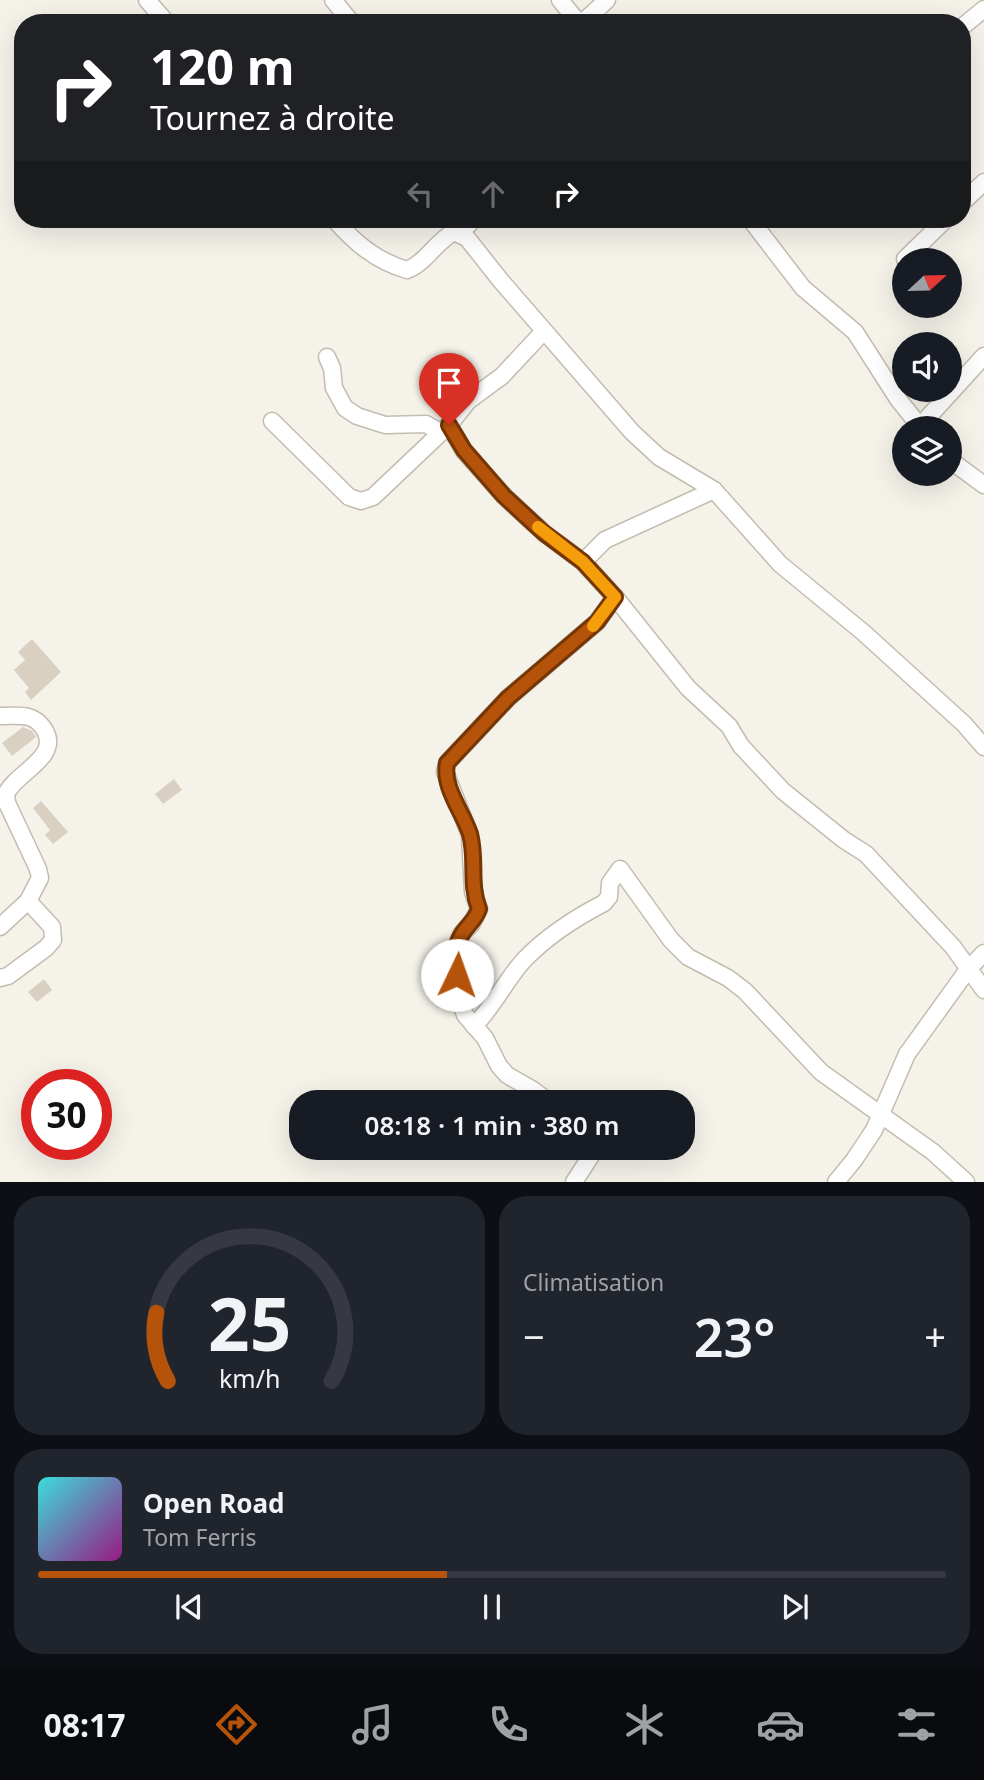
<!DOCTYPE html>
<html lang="fr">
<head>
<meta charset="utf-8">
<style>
  body { margin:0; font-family:"Noto Sans",sans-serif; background:#20242c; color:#f1f3f6; height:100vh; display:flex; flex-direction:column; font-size:26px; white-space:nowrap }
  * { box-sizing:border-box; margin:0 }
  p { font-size:23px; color:#9ea1a6 }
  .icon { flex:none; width:38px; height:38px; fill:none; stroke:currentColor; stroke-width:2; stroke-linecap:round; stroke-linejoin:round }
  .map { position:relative; height:1182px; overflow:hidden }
  .side { display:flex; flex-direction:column; gap:14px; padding:14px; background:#0d0f14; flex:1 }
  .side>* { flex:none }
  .hud { position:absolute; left:14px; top:14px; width:957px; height:214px; border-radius:28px; box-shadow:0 7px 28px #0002; background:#202124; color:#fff; overflow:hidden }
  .needle { width:46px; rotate:68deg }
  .tools { position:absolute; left:892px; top:248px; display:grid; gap:14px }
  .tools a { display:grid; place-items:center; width:70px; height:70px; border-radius:50%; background:#171b24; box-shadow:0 7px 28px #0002; font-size:35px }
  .speed { position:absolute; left:21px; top:1069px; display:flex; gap:14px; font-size:35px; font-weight:700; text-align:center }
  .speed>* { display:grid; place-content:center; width:91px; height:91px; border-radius:50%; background:#171b24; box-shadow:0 7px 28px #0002; line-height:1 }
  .speed .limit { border:10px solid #d22; background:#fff; color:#111 }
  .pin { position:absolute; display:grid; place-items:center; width:60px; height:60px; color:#fff; margin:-72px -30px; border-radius:50% 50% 50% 0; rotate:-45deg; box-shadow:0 0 7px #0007 }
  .pin .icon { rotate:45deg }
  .me { position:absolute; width:77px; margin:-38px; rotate:3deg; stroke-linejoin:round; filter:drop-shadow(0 0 5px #0008) }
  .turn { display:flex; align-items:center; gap:24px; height:147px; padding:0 21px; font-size:32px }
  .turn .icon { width:91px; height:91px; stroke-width:2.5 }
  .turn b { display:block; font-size:49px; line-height:60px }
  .lanes { display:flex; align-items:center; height:66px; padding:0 21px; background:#0003; justify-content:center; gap:35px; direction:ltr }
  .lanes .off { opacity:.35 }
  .big { font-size:52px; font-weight:600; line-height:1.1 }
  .side .widget { flex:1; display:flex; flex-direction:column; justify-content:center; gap:10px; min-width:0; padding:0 24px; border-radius:28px; background:#20242c }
  .side .dial { align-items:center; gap:0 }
  .dial svg { height:182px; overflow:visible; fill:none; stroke:#363941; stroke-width:7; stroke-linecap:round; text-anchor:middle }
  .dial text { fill:#f1f3f6; stroke:none }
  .song { display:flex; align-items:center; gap:21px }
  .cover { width:84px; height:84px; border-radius:10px; background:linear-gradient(135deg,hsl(180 70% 55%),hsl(310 70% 35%)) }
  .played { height:7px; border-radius:4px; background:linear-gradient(90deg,#b45309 45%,#363941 45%) }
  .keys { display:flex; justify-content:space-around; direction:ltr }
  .heat { display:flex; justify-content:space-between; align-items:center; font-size:38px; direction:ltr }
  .side .tiles { flex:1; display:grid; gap:14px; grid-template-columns:1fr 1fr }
  .widget:last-child { grid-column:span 2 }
  .trip { position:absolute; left:289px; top:1090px; width:406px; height:70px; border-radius:28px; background:#171b24; box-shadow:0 7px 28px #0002; font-weight:600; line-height:70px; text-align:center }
  .menu { display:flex; height:112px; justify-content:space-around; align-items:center; background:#090b0e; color:#9ea1a6 }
  .menu .icon { width:49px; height:49px }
  .menu .selected { color:#b45309 }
  .menu b { font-size:32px; color:#f1f3f6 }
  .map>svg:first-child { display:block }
  .building { fill:#dad0c2 }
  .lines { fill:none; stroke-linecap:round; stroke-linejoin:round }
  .minor-casing { stroke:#c4bcaf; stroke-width:19 }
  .minor { stroke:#fff; stroke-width:16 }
  .route-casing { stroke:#753606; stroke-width:18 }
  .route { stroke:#b45309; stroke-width:12 }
  .slow { stroke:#f59e0b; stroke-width:12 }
</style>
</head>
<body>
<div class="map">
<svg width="984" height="1182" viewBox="0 0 984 1182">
  <rect width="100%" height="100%" fill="#f5f2ea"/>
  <!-- building -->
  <g class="building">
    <polygon points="32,639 61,672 31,700 25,692 29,688 14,670 25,660 18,652"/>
    <polygon points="23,727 32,731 36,737 12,756 2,743"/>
    <polygon points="174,779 182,790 163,804 155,794"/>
    <polygon points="41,801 68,832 53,844 45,835 50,830 33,808"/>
    <polygon points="44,979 52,990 37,1002 28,992"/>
  </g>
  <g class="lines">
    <!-- minor casing -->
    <g class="minor-casing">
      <g id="minor">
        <polyline points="147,0 167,23"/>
        <polyline points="333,0 352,23"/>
        <polyline points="560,0 579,23"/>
        <polyline points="582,23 607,0"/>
        <polyline points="962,27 984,9"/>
        <polyline points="962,203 984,182"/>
        <path d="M 334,219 C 355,243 376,261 407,270 C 426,263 436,241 454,232 L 467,238 L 501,281 L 632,432 L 659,457 L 714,490 L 780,564 L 864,633 L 964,724 L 984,747"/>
        <polyline points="750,219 803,288 855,332 898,399 922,429"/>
        <polyline points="460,233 474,219"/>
        <polyline points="905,259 946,219"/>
        <polyline points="327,357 332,368 334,388 345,408 357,416 385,425 426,424 440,432"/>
        <polyline points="272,421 349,497 361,501 373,497 449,425 468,401 502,376 544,331"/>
        <polyline points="449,425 464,451 504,496 544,533 583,562 615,597 688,688 729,726 741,746 783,791 844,840 866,854 953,947 984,990"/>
        <polyline points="920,426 984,356"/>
        <polyline points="950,460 984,485"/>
        <polyline points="583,562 605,540 714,490"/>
        <path d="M 0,716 C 18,716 33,712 44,729 C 62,757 16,772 6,794 L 7,803 L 38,869 L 40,878 L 28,901 L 0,927"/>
        <polyline points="0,978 8,976 46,948 53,940 52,927 28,901"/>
        <path d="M 474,1026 C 494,1006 505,981 524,960 C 547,936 575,918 604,903 L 609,897 L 610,883 L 620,869 L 671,940 L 688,957 L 728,978 L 745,991 L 821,1072 L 933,1152 L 966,1182"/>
        <polyline points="549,1102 533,1090 507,1075 499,1066 485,1038 465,1015 458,994 456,947 462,933 471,925 479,909 473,892 470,835 445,772 447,763 508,698 597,622 615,597"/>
        <polyline points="574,1182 596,1148"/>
        <polyline points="836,1182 854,1160 874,1130 907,1054 969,968 984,953"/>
      </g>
    </g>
    <!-- minor -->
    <use href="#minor" class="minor"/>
  </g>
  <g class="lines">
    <!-- route casing -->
    <g class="route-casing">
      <path id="route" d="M 449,425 L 464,450 L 504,496 L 544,533 L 583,562 L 615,597 L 597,622 L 508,698 L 447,763 C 442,787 463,812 470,834 C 477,860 469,883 479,909 C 475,921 468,924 462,934 C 454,946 456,961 457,975"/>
    </g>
    <!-- route -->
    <use href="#route" class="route"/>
    <!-- slow -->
    <polyline class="slow" points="538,527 583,562 615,597 593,626"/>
  </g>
</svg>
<div class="tools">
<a><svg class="needle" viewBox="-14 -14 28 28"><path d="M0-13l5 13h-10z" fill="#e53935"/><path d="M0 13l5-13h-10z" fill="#9ea1a6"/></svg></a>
<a><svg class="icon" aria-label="sound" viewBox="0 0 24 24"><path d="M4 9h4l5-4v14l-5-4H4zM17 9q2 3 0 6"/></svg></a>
<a><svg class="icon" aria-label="layers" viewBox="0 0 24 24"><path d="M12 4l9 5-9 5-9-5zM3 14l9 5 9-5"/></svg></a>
</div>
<div class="speed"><div class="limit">30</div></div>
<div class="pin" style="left:449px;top:425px;background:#d93025"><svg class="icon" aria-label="arrive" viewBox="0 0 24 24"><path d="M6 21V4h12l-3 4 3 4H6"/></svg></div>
<svg class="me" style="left:457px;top:975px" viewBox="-20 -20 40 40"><circle r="19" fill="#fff"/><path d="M0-13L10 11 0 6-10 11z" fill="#b45309"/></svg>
<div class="trip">08:18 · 1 min · 380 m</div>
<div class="hud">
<div class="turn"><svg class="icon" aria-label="right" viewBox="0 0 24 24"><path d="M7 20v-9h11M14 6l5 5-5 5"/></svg><div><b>120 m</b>Tournez à droite</div></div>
<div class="lanes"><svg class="icon off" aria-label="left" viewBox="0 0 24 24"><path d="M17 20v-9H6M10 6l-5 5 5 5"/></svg><svg class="icon off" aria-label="ahead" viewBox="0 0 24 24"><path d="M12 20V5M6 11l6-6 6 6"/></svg><svg class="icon" aria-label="right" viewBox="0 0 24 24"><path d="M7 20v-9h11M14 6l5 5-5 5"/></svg></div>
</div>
</div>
<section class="side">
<div class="tiles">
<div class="widget dial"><svg viewBox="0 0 100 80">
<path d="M14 69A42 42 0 1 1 86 69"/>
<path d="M14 69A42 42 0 0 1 9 39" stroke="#b45309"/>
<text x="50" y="56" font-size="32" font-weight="700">25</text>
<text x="50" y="72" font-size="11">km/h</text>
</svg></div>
<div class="widget"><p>Climatisation</p>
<div class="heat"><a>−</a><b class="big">23°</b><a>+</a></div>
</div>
<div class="widget">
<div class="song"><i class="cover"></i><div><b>Open Road</b><p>Tom Ferris</p></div></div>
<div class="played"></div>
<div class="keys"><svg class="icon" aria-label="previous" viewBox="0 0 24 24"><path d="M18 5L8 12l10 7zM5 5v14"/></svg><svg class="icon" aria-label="pause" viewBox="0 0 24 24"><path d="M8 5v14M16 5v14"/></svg><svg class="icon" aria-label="next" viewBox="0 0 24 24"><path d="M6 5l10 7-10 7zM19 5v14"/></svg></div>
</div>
</div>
</section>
<nav class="menu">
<b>08:17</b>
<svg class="icon selected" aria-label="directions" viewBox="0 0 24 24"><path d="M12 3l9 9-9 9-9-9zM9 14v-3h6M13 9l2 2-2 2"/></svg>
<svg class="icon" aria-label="music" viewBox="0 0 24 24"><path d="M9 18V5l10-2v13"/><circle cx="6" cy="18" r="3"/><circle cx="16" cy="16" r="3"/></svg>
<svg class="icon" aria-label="phone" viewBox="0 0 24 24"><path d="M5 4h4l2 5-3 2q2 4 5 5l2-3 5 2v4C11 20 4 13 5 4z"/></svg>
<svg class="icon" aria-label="climate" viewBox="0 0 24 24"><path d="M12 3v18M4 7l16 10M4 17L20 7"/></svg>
<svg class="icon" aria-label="car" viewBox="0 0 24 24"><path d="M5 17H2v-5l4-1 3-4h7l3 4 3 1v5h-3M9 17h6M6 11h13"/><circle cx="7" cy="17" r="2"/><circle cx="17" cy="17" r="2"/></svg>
<svg class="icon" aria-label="filters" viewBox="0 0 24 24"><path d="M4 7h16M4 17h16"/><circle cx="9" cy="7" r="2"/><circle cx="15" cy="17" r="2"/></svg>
</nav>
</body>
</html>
